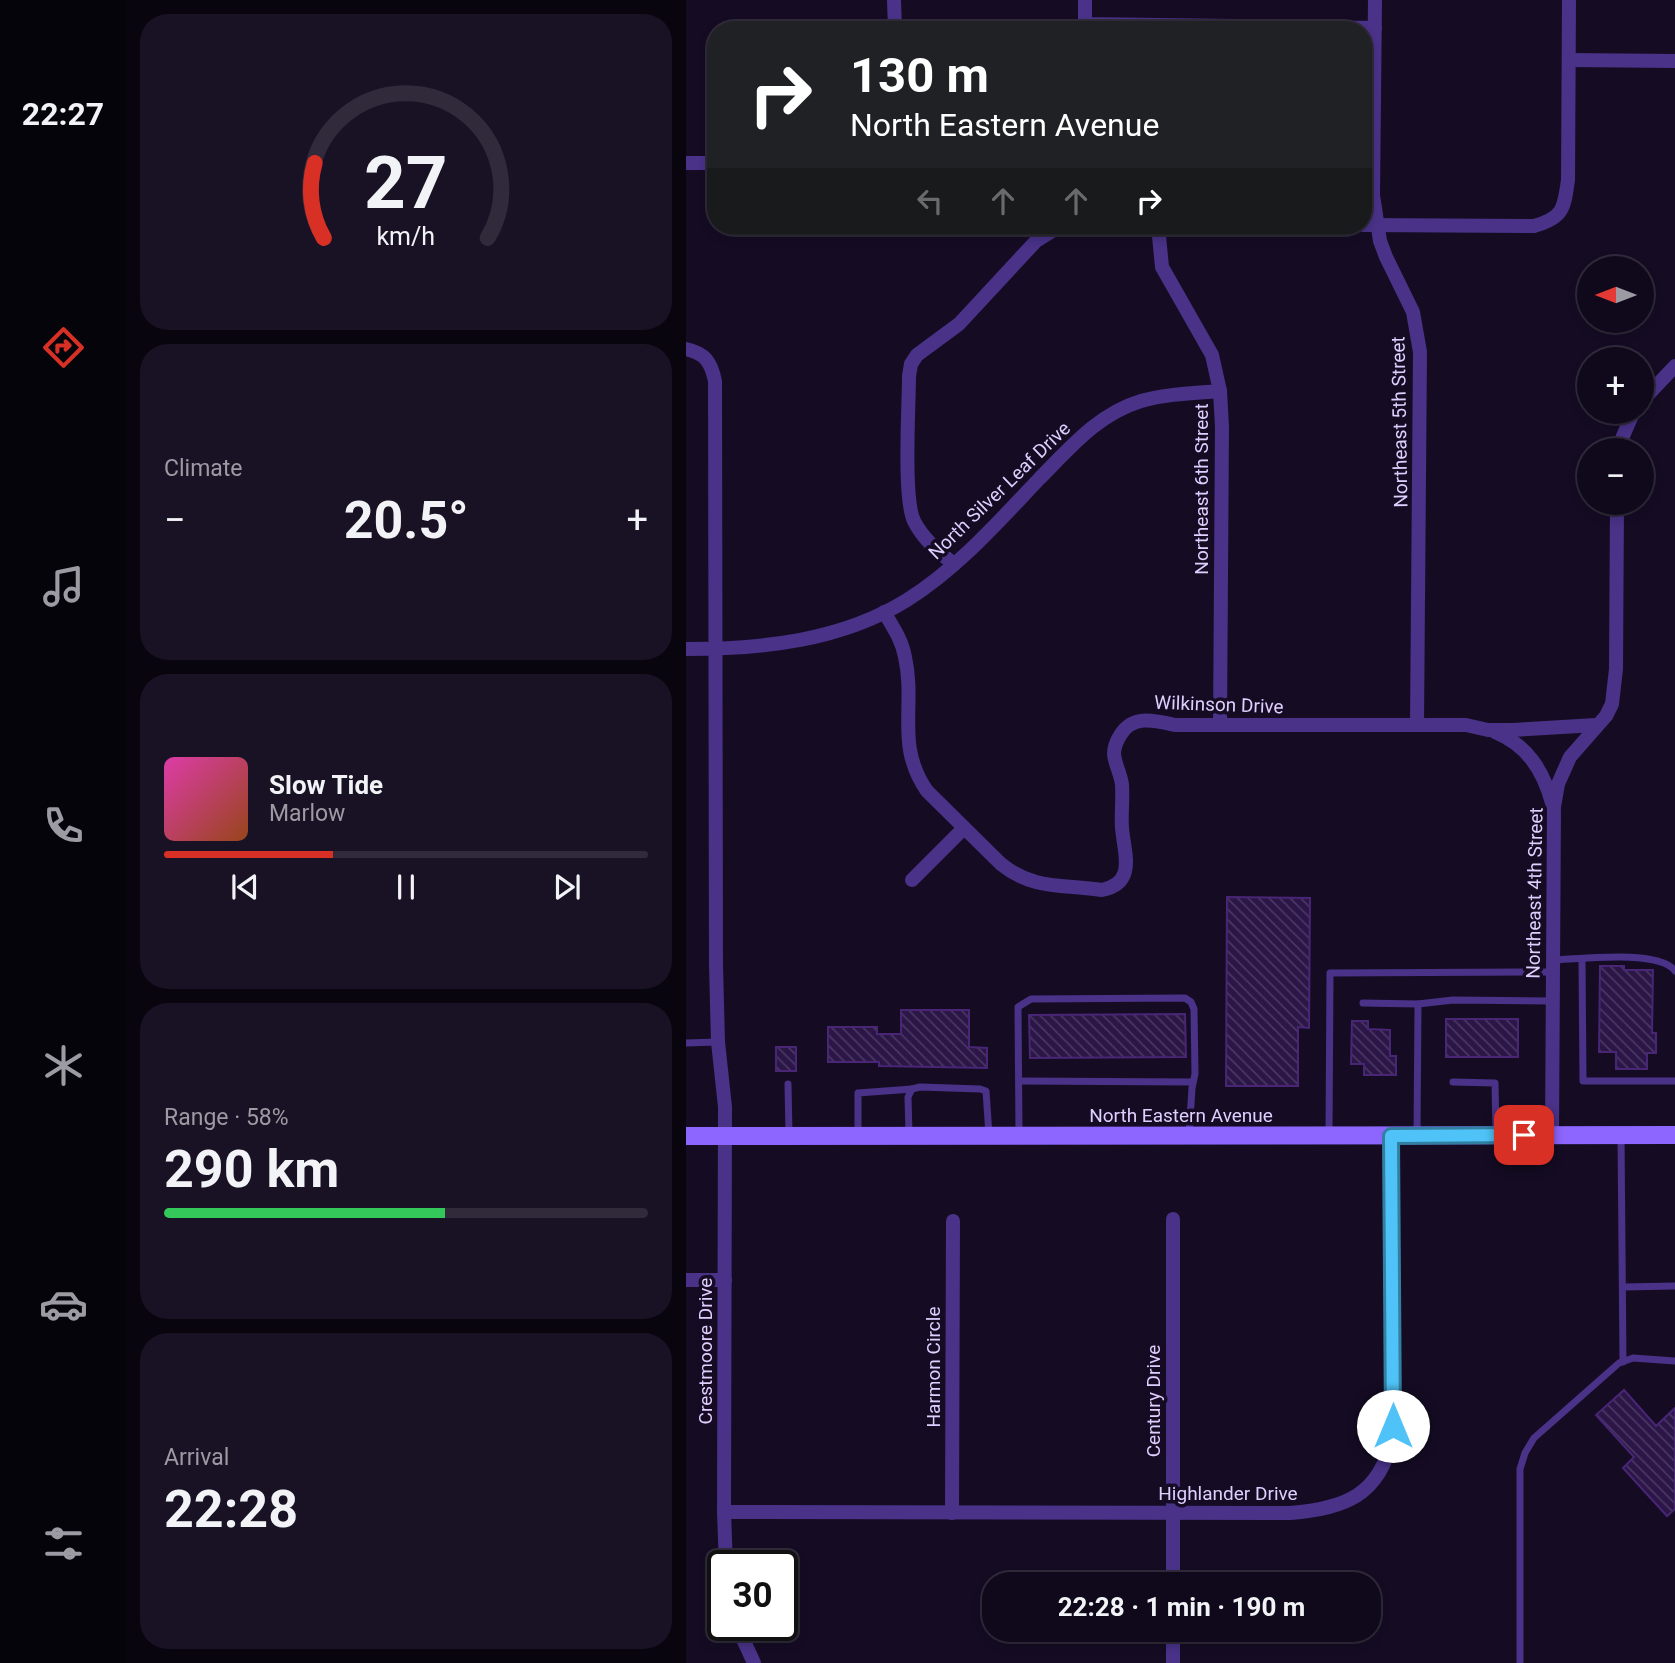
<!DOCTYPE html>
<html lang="en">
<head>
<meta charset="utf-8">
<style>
  body { margin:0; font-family:Roboto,sans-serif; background:#191224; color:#f1f3f6; height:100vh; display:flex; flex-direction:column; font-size:26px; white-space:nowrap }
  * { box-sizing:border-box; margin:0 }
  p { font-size:23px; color:#9c9aa3 }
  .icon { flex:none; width:38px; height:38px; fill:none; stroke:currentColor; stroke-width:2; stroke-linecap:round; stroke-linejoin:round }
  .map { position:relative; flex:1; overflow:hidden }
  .drawer { display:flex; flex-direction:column; gap:14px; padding:14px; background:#09050f; width:560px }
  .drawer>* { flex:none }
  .banner { position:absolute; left:21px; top:21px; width:665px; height:214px; border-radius:28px; box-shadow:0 4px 10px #0003,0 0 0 2px #302a3a; background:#202124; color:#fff; overflow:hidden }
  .needle { width:46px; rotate:270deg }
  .tools { position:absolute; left:891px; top:256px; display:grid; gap:14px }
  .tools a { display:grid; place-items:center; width:77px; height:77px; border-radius:50%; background:#10091b; box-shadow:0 4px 10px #0003,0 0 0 2px #302a3a; font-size:35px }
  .speed { position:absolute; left:21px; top:1550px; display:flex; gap:14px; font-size:35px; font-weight:700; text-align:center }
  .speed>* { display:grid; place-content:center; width:91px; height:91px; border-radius:50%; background:#10091b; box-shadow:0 4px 10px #0003,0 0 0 2px #302a3a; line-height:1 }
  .speed .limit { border:4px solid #111; border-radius:10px; background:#fff; color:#111 }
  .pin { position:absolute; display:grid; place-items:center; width:60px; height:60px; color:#fff; margin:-30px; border-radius:14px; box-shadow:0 4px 10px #0006 }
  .me { position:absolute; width:77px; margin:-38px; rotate:0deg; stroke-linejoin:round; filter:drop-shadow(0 0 5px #0008) }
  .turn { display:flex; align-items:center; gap:24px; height:147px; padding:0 28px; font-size:32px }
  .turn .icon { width:91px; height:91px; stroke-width:2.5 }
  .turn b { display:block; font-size:49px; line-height:60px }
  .lanes { display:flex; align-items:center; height:66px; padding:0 28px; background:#0003; justify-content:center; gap:35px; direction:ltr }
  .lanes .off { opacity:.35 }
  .big { font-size:52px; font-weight:700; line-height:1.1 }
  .drawer .card { flex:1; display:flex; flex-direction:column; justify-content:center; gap:10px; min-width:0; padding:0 24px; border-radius:28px; background:#191224 }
  .drawer .dial { align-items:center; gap:0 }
  .dial svg { height:182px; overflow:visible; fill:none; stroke:#302a3a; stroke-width:7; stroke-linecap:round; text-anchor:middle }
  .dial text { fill:#f1f3f6; stroke:none }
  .song { display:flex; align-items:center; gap:21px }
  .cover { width:84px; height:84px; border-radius:10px; background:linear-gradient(135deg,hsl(320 70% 55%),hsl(20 70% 35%)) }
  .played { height:7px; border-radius:4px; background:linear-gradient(90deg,#d93025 35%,#302a3a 35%) }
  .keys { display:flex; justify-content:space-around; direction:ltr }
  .heat { display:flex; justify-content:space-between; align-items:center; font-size:38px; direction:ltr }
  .charge { height:10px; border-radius:5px; background:linear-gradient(90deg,#34c759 58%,#302a3a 0) }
  .trip { position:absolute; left:296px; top:1572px; width:399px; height:70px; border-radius:28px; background:#10091b; box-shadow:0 4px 10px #0003,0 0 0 2px #302a3a; font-weight:700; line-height:70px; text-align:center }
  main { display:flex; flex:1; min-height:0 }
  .tab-bar { display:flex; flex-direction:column; width:126px; justify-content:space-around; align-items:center; background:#06040b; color:#9c9aa3 }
  .tab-bar .icon { width:49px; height:49px }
  .tab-bar .active { color:#d93025 }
  .tab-bar b { font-size:32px; color:#f1f3f6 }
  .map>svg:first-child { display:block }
  .building { fill:url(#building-back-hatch); stroke:#482575; stroke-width:2 }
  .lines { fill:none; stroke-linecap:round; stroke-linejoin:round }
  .service { stroke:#493288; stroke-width:7 }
  .minor { stroke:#493288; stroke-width:14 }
  .secondary { stroke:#8d66ff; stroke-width:18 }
  .route-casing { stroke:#337fa1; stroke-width:18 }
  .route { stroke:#4fc3f7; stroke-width:12 }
  .labels { text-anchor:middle; stroke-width:7; stroke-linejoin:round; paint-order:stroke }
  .street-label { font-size:19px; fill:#dfcfff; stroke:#150c24 }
</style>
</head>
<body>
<main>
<nav class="tab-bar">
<b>22:27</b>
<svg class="icon active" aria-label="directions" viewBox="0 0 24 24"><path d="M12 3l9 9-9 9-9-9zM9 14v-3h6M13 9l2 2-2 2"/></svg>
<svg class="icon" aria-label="music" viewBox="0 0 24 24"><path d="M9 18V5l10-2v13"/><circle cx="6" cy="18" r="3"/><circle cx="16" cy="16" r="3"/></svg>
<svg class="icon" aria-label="phone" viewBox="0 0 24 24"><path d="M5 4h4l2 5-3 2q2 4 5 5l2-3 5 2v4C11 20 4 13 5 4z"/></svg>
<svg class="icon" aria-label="climate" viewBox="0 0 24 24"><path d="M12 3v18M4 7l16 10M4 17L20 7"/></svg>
<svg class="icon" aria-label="car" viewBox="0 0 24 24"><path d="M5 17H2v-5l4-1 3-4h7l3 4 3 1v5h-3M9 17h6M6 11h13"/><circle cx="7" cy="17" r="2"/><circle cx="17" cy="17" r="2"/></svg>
<svg class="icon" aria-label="filters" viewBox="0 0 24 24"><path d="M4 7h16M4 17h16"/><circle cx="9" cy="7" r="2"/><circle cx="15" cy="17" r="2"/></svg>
</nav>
<section class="drawer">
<div class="card dial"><svg viewBox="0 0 100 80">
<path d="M14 69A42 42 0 1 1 86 69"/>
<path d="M14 69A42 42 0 0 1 10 36" stroke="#d93025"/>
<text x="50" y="56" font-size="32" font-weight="700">27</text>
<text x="50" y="72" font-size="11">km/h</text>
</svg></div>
<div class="card"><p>Climate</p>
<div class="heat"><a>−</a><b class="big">20.5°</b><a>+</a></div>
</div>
<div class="card">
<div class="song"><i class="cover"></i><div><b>Slow Tide</b><p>Marlow</p></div></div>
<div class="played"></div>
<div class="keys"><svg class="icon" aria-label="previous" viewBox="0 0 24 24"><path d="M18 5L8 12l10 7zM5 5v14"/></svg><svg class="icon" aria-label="pause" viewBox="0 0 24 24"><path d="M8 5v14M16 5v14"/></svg><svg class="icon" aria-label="next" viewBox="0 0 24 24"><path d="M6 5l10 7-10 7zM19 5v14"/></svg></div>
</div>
<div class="card"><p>Range · 58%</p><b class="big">290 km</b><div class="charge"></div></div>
<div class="card"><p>Arrival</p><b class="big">22:28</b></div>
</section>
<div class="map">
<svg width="989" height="1663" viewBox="0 0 989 1663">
  <defs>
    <pattern id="building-back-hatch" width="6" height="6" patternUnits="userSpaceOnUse" patternTransform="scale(1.75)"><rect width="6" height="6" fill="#2b1647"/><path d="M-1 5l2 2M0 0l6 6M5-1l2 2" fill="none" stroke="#493763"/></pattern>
  </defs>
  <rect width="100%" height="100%" fill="#150c24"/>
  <!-- building -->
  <g class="building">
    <polygon points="541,897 624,898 623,1028 612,1027 612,1086 540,1086"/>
    <polygon points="914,966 938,966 938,970 967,970 966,1033 970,1033 970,1053 961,1053 961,1069 930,1069 930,1052 913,1052"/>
    <polygon points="215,1010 283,1010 283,1047 301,1048 301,1068 193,1066 193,1062 142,1062 142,1027 191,1027 191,1034 215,1034"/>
    <polygon points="499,1014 500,1057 344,1058 343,1015"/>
    <rect x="760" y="1019" width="72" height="38"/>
    <polygon points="666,1021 682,1021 682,1029 704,1030 704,1056 710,1056 710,1075 678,1075 678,1064 665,1064"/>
    <rect x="90" y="1047" width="20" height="24"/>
    <polygon points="938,1390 970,1426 989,1408 989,1509 981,1516 937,1468 948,1457 910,1415"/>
  </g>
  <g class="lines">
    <!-- service -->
    <g class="service">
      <polyline points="896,959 897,1081 989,1081"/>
      <path d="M 868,960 C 893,959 974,949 989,971"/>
      <polyline points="677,1003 732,1004"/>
      <polyline points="0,1043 32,1042"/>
      <polyline points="334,1081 507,1082"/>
      <polyline points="767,1082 809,1083 810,1134"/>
      <polyline points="102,1084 103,1135"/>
      <polyline points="172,1135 172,1093 226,1089"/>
      <polyline points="223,1135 222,1097 226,1089 234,1087 294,1089 300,1091 303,1135"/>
      <polyline points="333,1135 332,1007 345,999 499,998 505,1002 508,1009 509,1074 506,1088 503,1135"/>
      <polyline points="643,1135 644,973 866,972"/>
      <polyline points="731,1135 732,1004 767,1000 866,1001"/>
      <polyline points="935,1135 937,1362"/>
      <polyline points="937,1287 989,1286"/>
      <polyline points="834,1663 834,1469 839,1453 848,1438 933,1363 947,1358 989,1361"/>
    </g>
    <!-- minor -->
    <g class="minor">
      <polyline points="208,0 209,30"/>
      <polyline points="399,0 399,24 689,28"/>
      <polyline points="689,0 687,195 694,241 700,257 727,312 734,352 731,725"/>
      <polyline points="883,60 989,61"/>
      <polyline points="0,163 30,163"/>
      <path d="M 677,225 L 848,226 C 877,218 878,209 882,180 L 883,0"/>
      <polyline points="472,226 476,267 526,355 534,391 536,427 534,725"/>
      <path d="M 0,349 C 19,353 25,362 29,381 L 30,965 L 32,1042 L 39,1107 L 38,1512 L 40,1566"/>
      <polyline points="956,401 989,366"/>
      <polyline points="934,450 937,436 948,411"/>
      <path d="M 268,564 C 252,552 237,539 228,521 C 217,498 223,407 223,376 L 225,364 L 231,355 L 273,324 L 350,241 L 374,226"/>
      <path d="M 198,612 C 207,627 216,640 219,657 C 230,707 209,745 241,791 L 315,864 C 347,890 376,884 416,890 C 451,883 438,853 436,828 C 435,814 437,800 436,785 C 435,774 429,765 428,754 C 428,746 431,740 435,734 C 448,714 470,721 489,725 L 780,725 L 802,730 L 826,730 L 910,725"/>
      <path d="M 0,649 C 76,649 155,641 221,600 C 272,568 313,521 354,478 C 384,448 412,414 455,401 C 479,394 508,393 534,391"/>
      <path d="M 809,732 C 841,745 857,770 866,803"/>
      <polyline points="226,880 278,828"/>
      <polyline points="866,1134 868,807 872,784 884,757 920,716 926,704 930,669 931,502"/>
      <polyline points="487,1219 487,1584"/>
      <polyline points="0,1280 39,1280"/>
      <path d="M 38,1512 L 604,1513 C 657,1509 694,1496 706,1438 L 705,1136"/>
      <polyline points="266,1513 267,1221"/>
      <polyline points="51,1626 68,1663"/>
      <polyline points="487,1629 487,1663"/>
    </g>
    <!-- secondary -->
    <polyline class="secondary" points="0,1136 989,1135"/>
  </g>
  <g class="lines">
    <!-- route casing -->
    <g class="route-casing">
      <polyline id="route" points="707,1426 705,1136 838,1135"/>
    </g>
    <!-- route -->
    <use href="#route" class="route"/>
  </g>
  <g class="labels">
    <!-- street labels -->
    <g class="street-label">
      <text transform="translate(713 422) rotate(-91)" y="7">Northeast 5th Street</text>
      <text transform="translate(515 489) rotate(-90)" y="7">Northeast 6th Street</text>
      <text transform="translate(313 490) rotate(-44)" y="7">North Silver Leaf Drive</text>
      <text transform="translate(533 704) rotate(2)" y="7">Wilkinson Drive</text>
      <text transform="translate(848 893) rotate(-89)" y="7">Northeast 4th Street</text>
      <text x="495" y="1122">North Eastern Avenue</text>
      <text transform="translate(19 1351) rotate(-90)" y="7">Crestmoore Drive</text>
      <text transform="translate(247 1367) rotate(-90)" y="7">Harmon Circle</text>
      <text transform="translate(467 1401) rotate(-90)" y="7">Century Drive</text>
      <text x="542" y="1500">Highlander Drive</text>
    </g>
  </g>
</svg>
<div class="tools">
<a><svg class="needle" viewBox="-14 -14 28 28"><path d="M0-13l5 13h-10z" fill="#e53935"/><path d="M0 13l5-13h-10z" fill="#9c9aa3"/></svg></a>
<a>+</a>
<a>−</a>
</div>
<div class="speed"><div class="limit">30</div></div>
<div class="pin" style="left:838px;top:1135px;background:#d93025"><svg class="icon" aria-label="arrive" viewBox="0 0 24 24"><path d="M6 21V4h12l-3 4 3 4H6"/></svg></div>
<svg class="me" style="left:707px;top:1426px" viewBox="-20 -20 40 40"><circle r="19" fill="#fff"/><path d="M0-13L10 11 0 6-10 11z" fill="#4fc3f7"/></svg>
<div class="trip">22:28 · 1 min · 190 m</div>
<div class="banner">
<div class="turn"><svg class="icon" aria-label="right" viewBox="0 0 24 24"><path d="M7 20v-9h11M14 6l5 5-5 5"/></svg><div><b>130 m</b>North Eastern Avenue</div></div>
<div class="lanes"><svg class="icon off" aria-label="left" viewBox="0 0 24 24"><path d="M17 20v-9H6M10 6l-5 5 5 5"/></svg><svg class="icon off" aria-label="ahead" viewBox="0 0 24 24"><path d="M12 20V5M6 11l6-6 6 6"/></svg><svg class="icon off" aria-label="ahead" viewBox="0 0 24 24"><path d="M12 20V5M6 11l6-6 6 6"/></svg><svg class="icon" aria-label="right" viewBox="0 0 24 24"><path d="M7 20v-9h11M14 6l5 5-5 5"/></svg></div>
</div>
</div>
</main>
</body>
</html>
